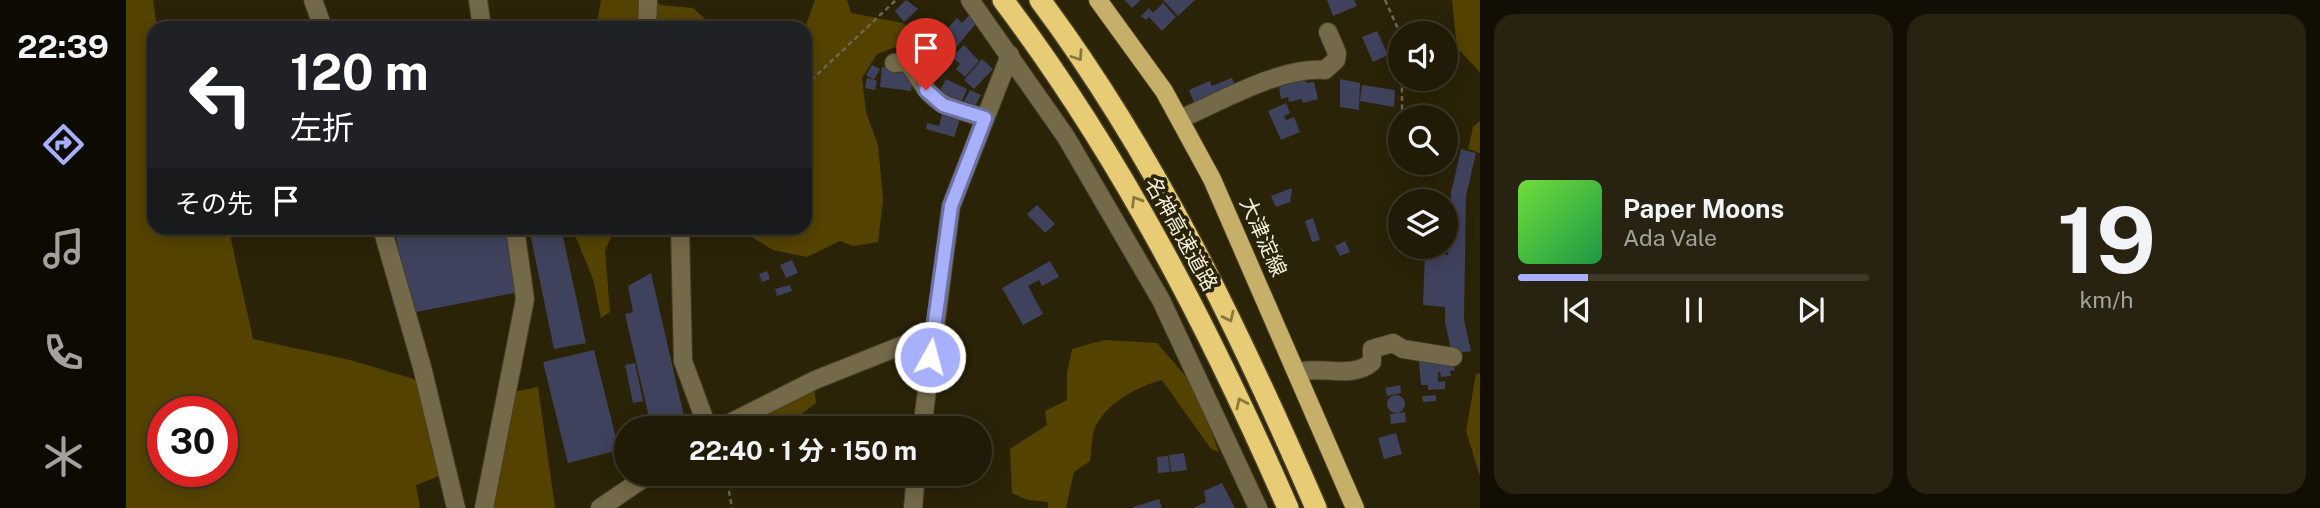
<!DOCTYPE html>
<html lang="ja">
<head>
<meta charset="utf-8">
<style>
  body { margin:0; font-family:"Public Sans","Noto Sans JP",sans-serif; background:#282310; color:#f1f3f6; height:100vh; display:flex; flex-direction:column; font-size:26px; white-space:nowrap }
  * { box-sizing:border-box; margin:0 }
  p { font-size:23px; color:#a2a19b }
  .icon { flex:none; width:38px; height:38px; fill:none; stroke:currentColor; stroke-width:2; stroke-linecap:round; stroke-linejoin:round }
  .map { position:relative; flex:1; overflow:hidden }
  .side { display:flex; flex-direction:column; gap:14px; padding:14px; background:#120e03; width:840px }
  .side>* { flex:none }
  .guide { position:absolute; left:21px; top:21px; width:665px; height:214px; border-radius:21px; box-shadow:0 4px 18px #0003,0 0 0 2px #3d3828; background:#202124; color:#fff; overflow:hidden }
  .tools { position:absolute; left:1262px; top:21px; display:grid; gap:14px }
  .tools a { display:grid; place-items:center; width:70px; height:70px; border-radius:50%; background:#201a06; box-shadow:0 4px 18px #0003,0 0 0 2px #3d3828; font-size:35px }
  .speed { position:absolute; left:21px; top:396px; display:flex; gap:14px; font-size:35px; font-weight:700; text-align:center }
  .speed>* { display:grid; place-content:center; width:91px; height:91px; border-radius:50%; background:#201a06; box-shadow:0 4px 18px #0003,0 0 0 2px #3d3828; line-height:1 }
  .speed .limit { border:10px solid #d22; background:#fff; color:#111 }
  .pin { position:absolute; display:grid; place-items:center; width:60px; height:60px; color:#fff; margin:-72px -30px; border-radius:50% 50% 50% 0; rotate:-45deg; box-shadow:0 0 7px #0007 }
  .pin .icon { rotate:45deg }
  .me { position:absolute; width:77px; margin:-38px; rotate:7deg; stroke-linejoin:round; filter:drop-shadow(0 0 5px #0008) }
  .turn { display:flex; align-items:center; gap:24px; height:147px; padding:0 28px; font-size:32px }
  .turn .icon { width:91px; height:91px; stroke-width:2.5 }
  .turn b { display:block; font-size:49px; line-height:60px }
  .then { display:flex; align-items:center; height:66px; padding:0 28px; background:#0003; gap:14px; font-size:26px }
  .side .card { flex:1; display:flex; flex-direction:column; justify-content:center; gap:10px; min-width:0; padding:0 24px; border-radius:21px; background:#282310 }
  .side .dial { align-items:center; gap:0 }
  .dial b { font-size:91px; line-height:1 }
  .song { display:flex; align-items:center; gap:21px }
  .cover { width:84px; height:84px; border-radius:10px; background:linear-gradient(135deg,hsl(100 70% 55%),hsl(140 70% 35%)) }
  .played { height:7px; border-radius:4px; background:linear-gradient(90deg,#a8b0fc 20%,#3d3828 20%) }
  .keys { display:flex; justify-content:space-around; direction:ltr }
  .side .tiles { flex:1; display:grid; gap:14px; grid-template-columns:repeat(2,1fr) }
  .trip { position:absolute; left:488px; top:416px; width:378px; height:70px; border-radius:35px; background:#201a06; box-shadow:0 4px 18px #0003,0 0 0 2px #3d3828; font-weight:700; line-height:70px; text-align:center }
  main { display:flex; flex:1; min-height:0 }
  .dock { display:flex; flex-direction:column; width:126px; justify-content:space-around; align-items:center; background:#0d0a02; color:#a2a19b }
  .dock .icon { width:49px; height:49px }
  .dock .current { color:#a8b0fc }
  .dock b { font-size:32px; color:#f1f3f6 }
  .map>svg:first-child { display:block }
  .green { fill:#544300; fill-rule:evenodd }
  .building { fill:#3f425c }
  .lines { fill:none; stroke-linecap:round; stroke-linejoin:round }
  .minor-casing { stroke:#474026; stroke-width:20 }
  .major-casing { stroke:#474026; stroke-width:20 }
  .highway-casing { stroke:#474026; stroke-width:24 }
  .path { stroke:#6e6750; stroke-width:2.5; stroke-dasharray:5 3.5; stroke-linecap:butt }
  .minor { stroke:#746a49; stroke-width:18 }
  .major { stroke:#c6b069; stroke-width:18 }
  .highway { stroke:#e7cc75; stroke-width:21 }
  .oneway { stroke:#89783e }
  .route-casing { stroke:#6d72a4; stroke-width:18 }
  .route { stroke:#a8b0fc; stroke-width:12 }
  .labels { text-anchor:middle; stroke-width:7; stroke-linejoin:round; paint-order:stroke }
  .street-label { font-size:21px; fill:#f3efdf; stroke:#2b2308 }
</style>
</head>
<body>
<main>
<nav class="dock">
<b>22:39</b>
<svg class="icon current" aria-label="directions" viewBox="0 0 24 24"><path d="M12 3l9 9-9 9-9-9zM9 14v-3h6M13 9l2 2-2 2"/></svg>
<svg class="icon" aria-label="music" viewBox="0 0 24 24"><path d="M9 18V5l10-2v13"/><circle cx="6" cy="18" r="3"/><circle cx="16" cy="16" r="3"/></svg>
<svg class="icon" aria-label="phone" viewBox="0 0 24 24"><path d="M5 4h4l2 5-3 2q2 4 5 5l2-3 5 2v4C11 20 4 13 5 4z"/></svg>
<svg class="icon" aria-label="climate" viewBox="0 0 24 24"><path d="M12 3v18M4 7l16 10M4 17L20 7"/></svg>
</nav>
<div class="map">
<svg width="1354" height="508" viewBox="0 0 1354 508">
  <rect width="100%" height="100%" fill="#2b2308"/>
  <!-- green -->
  <g class="green">
    <path d="M 0,0 L 27,0 L 31,28 L 28,28 L 28,228 L 107,228 L 104,235 L 127,339 L 224,360 L 291,380 L 316,475 L 290,485 L 294,508 L 0,508 ZM 37,411 L 96,411 L 96,471 L 37,471 Z"/>
    <polygon points="475,0 529,0 534,5 567,8 589,28 470,28"/>
    <polygon points="689,0 721,0 725,13 777,23 788,33 775,45 751,54 736,78 740,112 752,145 757,200 752,242 727,246 714,241 681,257 647,250 627,238 625,228 679,228 679,28"/>
    <polygon points="1326,0 1354,0 1354,72 1331,48"/>
    <polygon points="1354,121 1354,153 1342,149 1347,127"/>
    <polygon points="446,228 489,228 479,251 484,312 475,318 467,279"/>
    <path d="M 978,340 L 1031,343 L 1068,386 L 1093,452 L 1085,449 L 1036,380 C 1012,386 979,404 969,428 C 965,437 966,451 964,461 L 948,472 L 940,508 L 922,508 L 922,502 L 902,500 L 886,493 L 884,449 L 921,425 L 919,411 L 941,400 L 941,373 L 946,349 Z"/>
    <polygon points="1354,373 1354,476 1340,431 1350,374"/>
    <polygon points="412,387 429,508 367,508 387,392"/>
    <polygon points="688,387 690,403 656,429 603,429"/>
  </g>
  <!-- building -->
  <g class="building">
    <polygon points="780,0 792,9 778,22 769,11"/>
    <polygon points="999,0 1015,0 1006,8"/>
    <polygon points="1037,0 1069,0 1052,16"/>
    <polygon points="1201,0 1228,0 1231,6 1207,16"/>
    <polygon points="1037,3 1050,17 1036,31 1023,17 1020,20 1015,16 1023,8 1027,13"/>
    <polygon points="844,14 852,21 827,51 813,38 831,18 836,23"/>
    <polygon points="1251,31 1262,55 1247,62 1236,37"/>
    <polygon points="795,34 798,36 792,47 788,45"/>
    <polygon points="838,45 853,61 839,77 830,69 834,64 826,57"/>
    <polygon points="807,54 808,73 794,73 793,55"/>
    <polygon points="856,59 867,69 848,89 838,80"/>
    <polygon points="746,65 754,69 748,80 740,75"/>
    <polygon points="756,67 766,68 766,72 787,74 785,91 754,87"/>
    <polygon points="741,78 751,81 749,90 739,88"/>
    <polygon points="1106,78 1110,88 1069,105 1063,90 1084,81 1086,86"/>
    <polygon points="820,79 841,89 835,104 812,94"/>
    <polygon points="1179,79 1180,83 1188,82 1192,99 1177,103 1176,99 1163,102 1162,97 1155,99 1153,87"/>
    <polygon points="1214,79 1234,83 1233,110 1214,107"/>
    <polygon points="1236,85 1269,90 1268,107 1234,101"/>
    <polygon points="844,90 855,95 849,106 838,101"/>
    <polygon points="1160,103 1164,113 1158,116 1160,120 1168,117 1174,132 1155,140 1142,111"/>
    <polygon points="816,114 834,119 828,137 800,129 801,123 813,126"/>
    <polygon points="1335,149 1350,153 1340,196 1338,320 1345,351 1326,354 1319,322 1319,307 1297,305 1299,253 1322,255 1325,193"/>
    <polygon points="1166,188 1164,202 1150,207 1145,196"/>
    <polygon points="911,205 929,224 919,233 901,214"/>
    <polygon points="1187,218 1194,240 1186,242 1179,221"/>
    <polygon points="295,228 380,228 393,292 285,313 269,232"/>
    <polygon points="403,228 435,228 460,343 428,349"/>
    <polygon points="1146,230 1152,244 1141,249 1135,234"/>
    <polygon points="1219,241 1224,252 1214,256 1209,246"/>
    <polygon points="1154,246 1159,256 1146,261 1142,251"/>
    <polygon points="666,260 672,273 660,278 654,265"/>
    <polygon points="924,261 933,277 916,286 913,280 902,286 917,314 897,325 876,288"/>
    <polygon points="641,271 644,279 636,282 633,274"/>
    <polygon points="525,273 560,425 544,429 533,429 533,423 525,426 499,314 507,312 502,286"/>
    <polygon points="664,285 666,291 651,296 649,289"/>
    <polygon points="468,350 493,450 442,463 417,362"/>
    <polygon points="1327,360 1329,370 1324,371 1325,376 1315,377 1314,372 1312,372 1312,382 1319,381 1319,389 1302,390 1302,385 1295,385 1293,362"/>
    <polygon points="509,363 517,401 507,403 499,365"/>
    <polygon points="1274,385 1275,393 1261,396 1259,388"/>
    <polygon points="1310,395 1310,401 1297,402 1296,396"/>
    <circle cx="1270" cy="404" r="9"/>
    <polygon points="1279,412 1280,422 1265,424 1264,414"/>
    <polygon points="1270,433 1276,454 1258,459 1252,438"/>
    <polygon points="1058,453 1061,470 1045,472 1043,455"/>
    <polygon points="1042,456 1044,472 1032,473 1031,457"/>
    <polygon points="1096,483 1109,508 1067,508 1080,502 1078,491"/>
    <polygon points="1033,499 1036,508 1007,508 1007,507"/>
  </g>
  <g class="lines">
    <!-- minor casing -->
    <g class="minor-casing">
      <g id="minor">
        <polyline points="187,0 197,28"/>
        <polyline points="352,0 356,28"/>
        <polyline points="844,0 940,137 1035,300 1132,508"/>
        <polyline points="521,28 522,0"/>
        <path d="M 768,63 L 780,62 C 789,70 792,79 800,89 C 814,108 838,111 859,118"/>
        <path d="M 1054,119 C 1094,102 1155,66 1199,70 L 1210,60 L 1211,53 L 1202,32"/>
        <polyline points="256,228 296,367 330,508"/>
        <polyline points="554,228 557,361 582,429"/>
        <path d="M 1171,372 C 1195,365 1226,380 1246,362 L 1246,349 L 1267,343 L 1277,349 L 1327,357"/>
        <polyline points="592,429 689,380 807,333"/>
        <polyline points="796,429 825,206 884,55"/>
        <polyline points="358,508 399,299 389,228"/>
        <polyline points="474,508 524,474"/>
        <polyline points="787,508 790,474"/>
      </g>
    </g>
    <!-- major casing -->
    <g class="major-casing">
      <polyline id="major" points="972,0 1038,91 1086,179 1229,508"/>
    </g>
    <!-- highway casing -->
    <g class="highway-casing">
      <g id="highway">
        <path d="M 877,0 C 995,156 1084,330 1162,508"/>
        <path d="M 914,0 C 1029,154 1114,332 1190,508"/>
      </g>
    </g>
    <!-- path -->
    <g class="path">
      <polyline points="1259,0 1274,33"/>
      <polyline points="1276,79 1276,117"/>
      <polyline points="679,86 770,0"/>
      <polyline points="600,474 606,508"/>
    </g>
    <!-- minor -->
    <use href="#minor" class="minor"/>
    <!-- major -->
    <use href="#major" class="major"/>
    <!-- highway -->
    <use href="#highway" class="highway"/>
  </g>
  <!-- one-way arrows -->
  <defs><path id="oneway-chevron" d="M-2-3.5L2.5 0L-2 3.5" fill="none" stroke-width="1.6" stroke-linecap="round" stroke-linejoin="round" transform="scale(1.75)"/></defs>
  <g class="oneway">
    <use href="#oneway-chevron" transform="translate(952 56) rotate(56)"/>
    <use href="#oneway-chevron" transform="translate(1010 201) rotate(-121)"/>
    <use href="#oneway-chevron" transform="translate(1103 317) rotate(65)"/>
    <use href="#oneway-chevron" transform="translate(1115 403) rotate(-115)"/>
  </g>
  <g class="lines">
    <!-- route casing -->
    <g class="route-casing">
      <polyline id="route" points="800,90 817,105 859,118 825,206 804,357"/>
    </g>
    <!-- route -->
    <use href="#route" class="route"/>
  </g>
  <g class="labels">
    <!-- street labels -->
    <g class="street-label">
      <text transform="translate(1055 234) rotate(61)" y="7">名神高速道路</text>
      <text transform="translate(1137 237) rotate(66)" y="7">大津淀線</text>
    </g>
  </g>
</svg>
<div class="tools">
<a><svg class="icon" aria-label="sound" viewBox="0 0 24 24"><path d="M4 9h4l5-4v14l-5-4H4zM17 9q2 3 0 6"/></svg></a>
<a><svg class="icon" aria-label="search" viewBox="0 0 24 24"><circle cx="10" cy="10" r="6"/><path d="M15 15l6 6"/></svg></a>
<a><svg class="icon" aria-label="layers" viewBox="0 0 24 24"><path d="M12 4l9 5-9 5-9-5zM3 14l9 5 9-5"/></svg></a>
</div>
<div class="speed"><div class="limit">30</div></div>
<div class="pin" style="left:800px;top:90px;background:#d93025"><svg class="icon" aria-label="arrive" viewBox="0 0 24 24"><path d="M6 21V4h12l-3 4 3 4H6"/></svg></div>
<svg class="me" style="left:804px;top:357px" viewBox="-20 -20 40 40"><circle r="17" fill="#a8b0fc" stroke="#fff" stroke-width="3"/><path d="M0-11L8 9 0 5-8 9z" fill="#fff"/></svg>
<div class="trip">22:40 · 1 分 · 150 m</div>
<div class="guide">
<div class="turn"><svg class="icon" aria-label="left" viewBox="0 0 24 24"><path d="M17 20v-9H6M10 6l-5 5 5 5"/></svg><div><b>120 m</b>左折</div></div>
<div class="then">その先<svg class="icon" aria-label="arrive" viewBox="0 0 24 24"><path d="M6 21V4h12l-3 4 3 4H6"/></svg></div>
</div>
</div>
<section class="side">
<div class="tiles">
<div class="card">
<div class="song"><i class="cover"></i><div><b>Paper Moons</b><p>Ada Vale</p></div></div>
<div class="played"></div>
<div class="keys"><svg class="icon" aria-label="previous" viewBox="0 0 24 24"><path d="M18 5L8 12l10 7zM5 5v14"/></svg><svg class="icon" aria-label="pause" viewBox="0 0 24 24"><path d="M8 5v14M16 5v14"/></svg><svg class="icon" aria-label="next" viewBox="0 0 24 24"><path d="M6 5l10 7-10 7zM19 5v14"/></svg></div>
</div>
<div class="card dial"><b>19</b><p>km/h</p></div>
</div>
</section>
</main>
</body>
</html>
